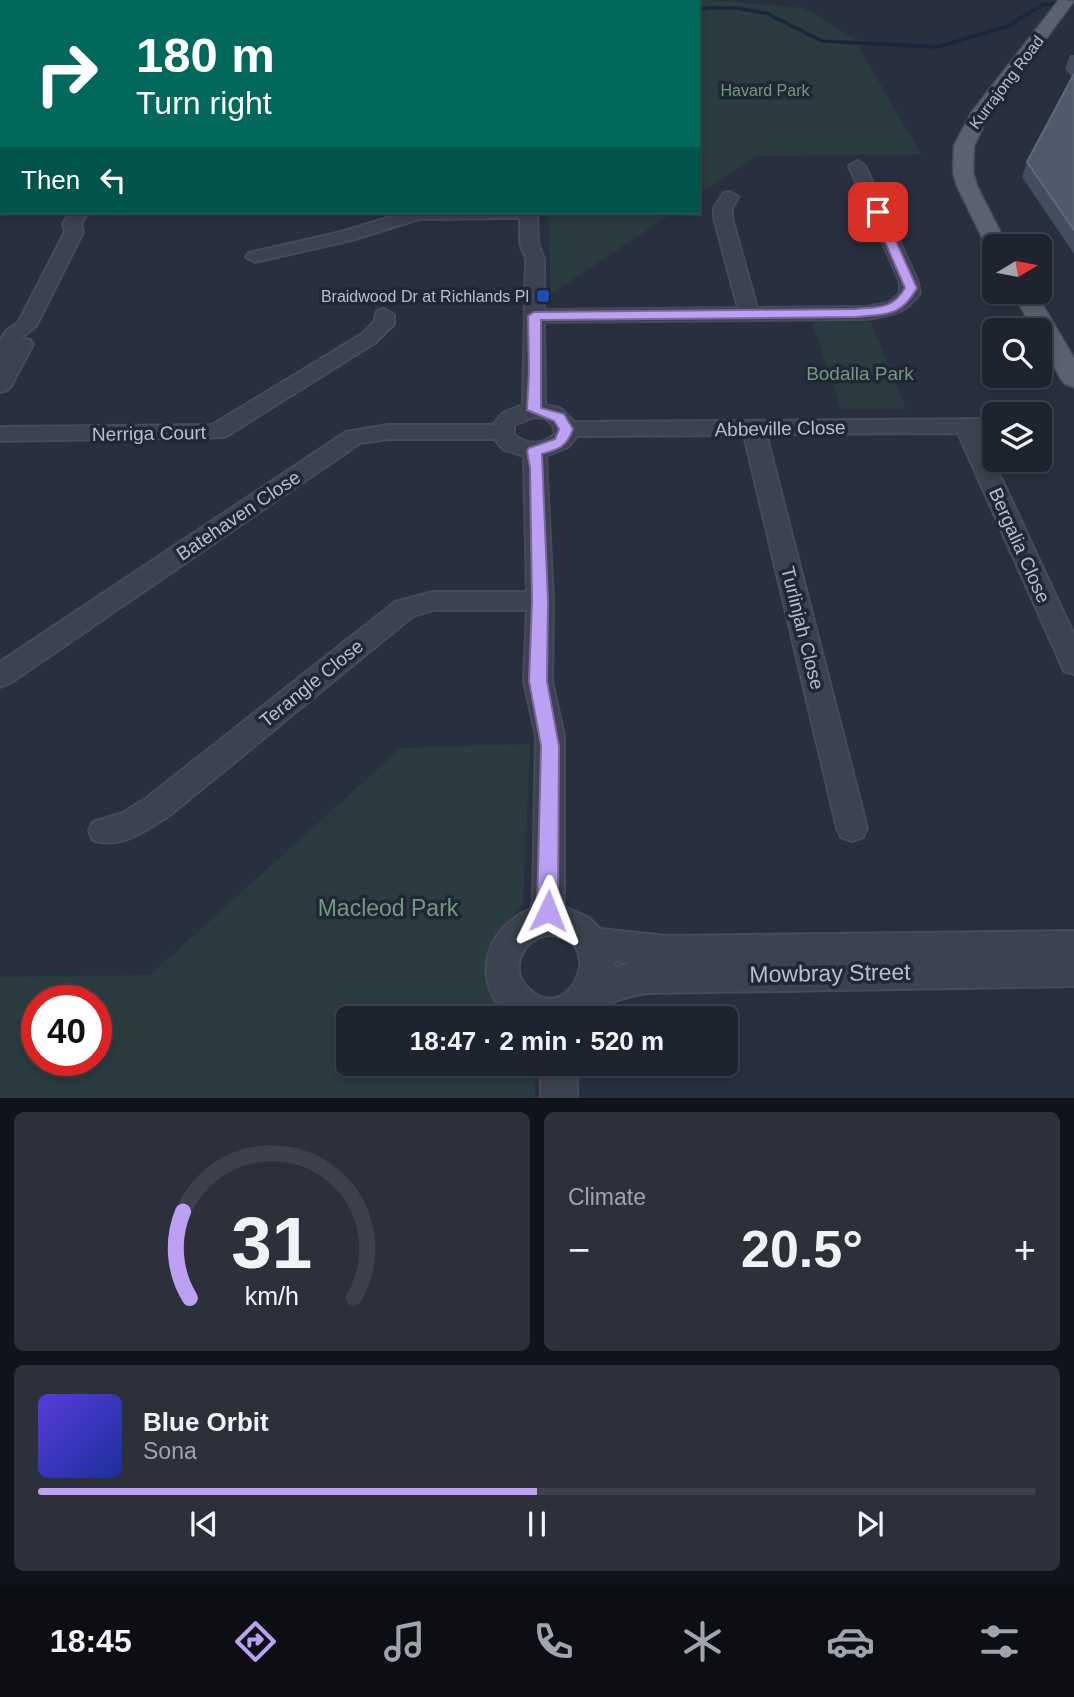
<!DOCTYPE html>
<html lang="en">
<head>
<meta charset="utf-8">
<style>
  body { margin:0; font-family:Helvetica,sans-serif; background:#2b303b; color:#f1f3f6; height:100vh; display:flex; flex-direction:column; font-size:26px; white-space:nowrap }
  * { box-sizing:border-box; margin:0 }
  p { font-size:23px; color:#a1a4aa }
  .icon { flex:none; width:38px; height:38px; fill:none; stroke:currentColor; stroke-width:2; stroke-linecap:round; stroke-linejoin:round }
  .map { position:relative; height:1098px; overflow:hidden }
  .details { display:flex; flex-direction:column; gap:14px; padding:14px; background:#10141a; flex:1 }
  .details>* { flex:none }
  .guide { position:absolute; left:0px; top:0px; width:700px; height:214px; box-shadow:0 4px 10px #0003,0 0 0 2px #3c414b; background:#00695c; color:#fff; overflow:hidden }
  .needle { width:46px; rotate:80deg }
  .tools { position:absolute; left:982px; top:234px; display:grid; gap:14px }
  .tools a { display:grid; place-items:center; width:70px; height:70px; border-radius:10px; background:#1e242f; box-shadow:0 4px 10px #0003,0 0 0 2px #3c414b; font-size:35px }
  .speed { position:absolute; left:21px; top:985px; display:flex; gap:14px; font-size:35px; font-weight:700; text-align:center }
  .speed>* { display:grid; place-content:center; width:91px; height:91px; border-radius:50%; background:#1e242f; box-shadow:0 4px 10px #0003,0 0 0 2px #3c414b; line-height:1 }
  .speed .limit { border:10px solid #d22; background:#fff; color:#111 }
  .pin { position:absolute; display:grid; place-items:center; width:60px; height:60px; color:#fff; margin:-30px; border-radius:14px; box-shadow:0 4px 10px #0006 }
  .me { position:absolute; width:77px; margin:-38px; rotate:2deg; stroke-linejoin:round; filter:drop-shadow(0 0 5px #0008) }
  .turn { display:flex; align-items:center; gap:24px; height:147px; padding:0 21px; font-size:32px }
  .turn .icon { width:91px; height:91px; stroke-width:2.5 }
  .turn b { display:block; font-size:49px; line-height:60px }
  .then { display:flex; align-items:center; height:66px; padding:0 21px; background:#0003; gap:14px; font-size:26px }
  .big { font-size:52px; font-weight:700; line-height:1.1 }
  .details .widget { flex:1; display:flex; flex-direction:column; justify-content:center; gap:10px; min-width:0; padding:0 24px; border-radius:10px; background:#2b303b }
  .details .dial { align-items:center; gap:0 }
  .dial svg { height:182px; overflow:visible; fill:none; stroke:#3c414b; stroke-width:7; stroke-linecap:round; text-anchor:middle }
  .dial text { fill:#f1f3f6; stroke:none }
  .song { display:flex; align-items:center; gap:21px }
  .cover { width:84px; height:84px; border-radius:10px; background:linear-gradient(135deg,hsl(250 70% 55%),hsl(230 70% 35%)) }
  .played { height:7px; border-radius:4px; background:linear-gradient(90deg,#bca0f2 50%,#3c414b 50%) }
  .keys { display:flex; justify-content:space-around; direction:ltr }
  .heat { display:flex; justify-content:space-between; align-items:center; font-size:38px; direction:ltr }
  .details .tiles { flex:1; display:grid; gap:14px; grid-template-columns:1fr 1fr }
  .widget:last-child { grid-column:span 2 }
  .trip { position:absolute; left:336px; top:1006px; width:402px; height:70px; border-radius:10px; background:#1e242f; box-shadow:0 4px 10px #0003,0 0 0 2px #3c414b; font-weight:700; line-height:70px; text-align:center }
  .dock { display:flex; height:112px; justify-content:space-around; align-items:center; background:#0c0e13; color:#a1a4aa }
  .dock .icon { width:49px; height:49px }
  .dock .selected { color:#bca0f2 }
  .dock b { font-size:32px; color:#f1f3f6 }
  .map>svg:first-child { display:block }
  .green { fill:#2a3c40; fill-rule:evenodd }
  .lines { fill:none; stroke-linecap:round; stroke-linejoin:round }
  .stream { stroke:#1b263d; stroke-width:3.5 }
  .minor-casing { stroke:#454b58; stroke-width:4 }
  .major-casing { stroke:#454b58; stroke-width:3 }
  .minor { fill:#3c424f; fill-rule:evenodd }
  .major { fill:#5a616f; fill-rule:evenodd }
  .wall { fill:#434d5d }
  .building { fill:#4f5969; stroke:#606978; stroke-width:2 }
  .route { fill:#bca0f2; stroke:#7a689d; stroke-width:2 }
  .transit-dot { fill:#1a4fb4; stroke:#202735; stroke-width:2.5 }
  .labels { text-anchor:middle; stroke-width:7; stroke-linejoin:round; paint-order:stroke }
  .far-street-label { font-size:16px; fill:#b8beca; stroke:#202735 }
  .far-park-label { font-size:16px; fill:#71997d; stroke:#202735 }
  .far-poi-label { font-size:16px; fill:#b8beca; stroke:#202735; text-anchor:end }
  .park-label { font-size:19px; fill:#71997d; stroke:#202735 }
  .street-label { font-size:19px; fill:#b8beca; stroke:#202735 }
  .near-park-label { font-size:23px; fill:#71997d; stroke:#202735 }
  .near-street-label { font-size:23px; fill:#b8beca; stroke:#202735 }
</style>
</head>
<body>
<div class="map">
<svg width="1074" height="1099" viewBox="0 0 1074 1099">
  <rect width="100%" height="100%" fill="#28303f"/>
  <!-- green -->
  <g class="green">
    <polygon points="711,0 804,8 860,42 859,48 921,154 757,156 698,195 698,2 665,2"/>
    <polygon points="548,212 674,212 551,294"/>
    <polygon points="812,322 871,322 906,409 841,409"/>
    <path d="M 530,744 L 523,904 C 484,945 470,975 515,1018 L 348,1018 L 348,1064 L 534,1064 L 535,1098 L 0,1098 L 0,977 L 150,975 L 401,748 ZM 37,1001 L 96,1001 L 96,1060 L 37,1060 Z"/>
  </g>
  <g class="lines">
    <!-- stream -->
    <g class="stream">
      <polyline points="597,0 604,2"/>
      <polyline points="698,8 736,8 766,13 822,41 937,47 1008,26 1042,5 1074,3"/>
    </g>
    <!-- minor casing -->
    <g class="minor-casing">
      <g id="minor">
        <polygon points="188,0 200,0 187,2"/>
        <polygon points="0,9 2,10 2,18 0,17"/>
        <polygon points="0,42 2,42 0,52"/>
        <rect x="0" y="113" width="2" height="10"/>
        <path d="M 857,161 L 865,166 L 918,282 L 920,293 C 904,315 892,314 867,319 L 544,322 L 545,405 L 560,408 L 574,422 L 994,419 L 994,433 L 980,433 L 1074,635 L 1074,674 L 1064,671 L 1061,664 L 958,433 L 766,434 L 867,828 L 863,837 L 852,841 L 841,837 L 837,828 L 744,435 L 577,436 L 568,447 L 546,456 L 553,601 L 552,681 L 564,736 L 564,907 L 588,917 L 600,929 L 668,936 L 1074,931 L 1074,986 L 648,993 C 620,997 610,1002 588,1018 L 512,1018 C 469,985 484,927 531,909 L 533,901 L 536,736 L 524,681 L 527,610 L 433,610 L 413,616 L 170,815 C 148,829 120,850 93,840 L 89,831 L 93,822 L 123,813 L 148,797 L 395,602 L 433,592 L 527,592 L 524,456 L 503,449 L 494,439 L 388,439 L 360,443 L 10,683 L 0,687 L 0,662 L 346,432 L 388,425 L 493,425 L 503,413 L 523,405 L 526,259 L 520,243 L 520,218 L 419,219 L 352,240 L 255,262 L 246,257 L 249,253 L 341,232 L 407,212 L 537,212 L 538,243 L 544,259 L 544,310 L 738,308 L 714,218 L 714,208 L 724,193 L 730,192 L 738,197 L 732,208 L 732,218 L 757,308 L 867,307 L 888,303 L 900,293 L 900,282 L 849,166 ZM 534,417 L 545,418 L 553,425 L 555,434 C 542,445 529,446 514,435 L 514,425 ZM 550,935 C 611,939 567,1032 526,986 C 508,966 526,936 550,935 ZM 613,961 L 632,963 L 614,967 Z"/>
        <rect x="0" y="179" width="2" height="10"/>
        <polygon points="70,212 88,212 81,224 83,232 36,326 21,338 30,340 33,344 11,386 7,390 0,392 0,340 6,331 18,323 65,232 63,224"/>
        <polygon points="384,309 394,315 394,324 376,342 225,437 0,441 0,427 212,425 362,334 374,322 377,311"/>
        <rect x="541" y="1064" width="36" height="35"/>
      </g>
    </g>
    <!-- major casing -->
    <g class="major-casing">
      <g id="major">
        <polygon points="1059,0 1074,1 987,118 974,146 973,172 977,186 1008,247 994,247 994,253 989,252 957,186 953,172 954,146 971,113"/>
        <polygon points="1012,292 1035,292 1074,358 1074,387 1065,384 1061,379 1040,341 1040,331 1034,331"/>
      </g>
    </g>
    <!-- minor -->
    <use href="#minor" class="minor"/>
    <!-- major -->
    <use href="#major" class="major"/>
  </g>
  <!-- wall -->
  <polygon class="wall" points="1070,55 1074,55 1074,254 1022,177 1027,162 1072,77 1065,69"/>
  <!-- building -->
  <polygon class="building" points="1074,74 1074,230 1027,162"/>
  <!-- route -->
  <path class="route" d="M 878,209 L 883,212 L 917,288 C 901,317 886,314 856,317 L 541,320 L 541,408 L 564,414 L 573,429 C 567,446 560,449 542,454 L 548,601 L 547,681 L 559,746 L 558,911 L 555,918 L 548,920 L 541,918 L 537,911 L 541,746 L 529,681 L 532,601 L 530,468 L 527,451 L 529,448 L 555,439 L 559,429 L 554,421 L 527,410 L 529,371 L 528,316 L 534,312 L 856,309 C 878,307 893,309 905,288 L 872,212 Z"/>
  <!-- markers -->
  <rect class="transit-dot" x="536" y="289" width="14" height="14" rx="3.5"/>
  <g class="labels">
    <!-- far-street labels -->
    <g class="far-street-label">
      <text transform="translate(1006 82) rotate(-53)" y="6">Kurrajong Road</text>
    </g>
    <!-- far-park labels -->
    <g class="far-park-label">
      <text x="765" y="96">Havard Park</text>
    </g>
    <!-- far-poi labels -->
    <g class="far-poi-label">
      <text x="529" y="302">Braidwood Dr at Richlands Pl</text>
    </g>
    <!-- park labels -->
    <g class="park-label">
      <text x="860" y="380">Bodalla Park</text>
    </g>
    <!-- street labels -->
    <g class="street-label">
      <text transform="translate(780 428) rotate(-1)" y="7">Abbeville Close</text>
      <text transform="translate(149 433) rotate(-1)" y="7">Nerriga Court</text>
      <text transform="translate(238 515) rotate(-34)" y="7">Batehaven Close</text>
      <text transform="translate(1020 545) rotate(66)" y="7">Bergalia Close</text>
      <text transform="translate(803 628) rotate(76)" y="7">Turlinjah Close</text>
      <text transform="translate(311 683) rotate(-39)" y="7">Terangle Close</text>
    </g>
    <!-- near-park labels -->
    <g class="near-park-label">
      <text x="388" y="916">Macleod Park</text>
    </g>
    <!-- near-street labels -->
    <g class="near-street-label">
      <text transform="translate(830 973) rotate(-1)" y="8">Mowbray Street</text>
    </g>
  </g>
</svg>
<div class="tools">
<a><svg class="needle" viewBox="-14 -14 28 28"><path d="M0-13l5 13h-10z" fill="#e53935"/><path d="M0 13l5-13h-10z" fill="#a1a4aa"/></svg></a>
<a><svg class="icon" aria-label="search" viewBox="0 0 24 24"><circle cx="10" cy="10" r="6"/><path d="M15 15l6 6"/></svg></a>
<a><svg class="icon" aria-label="layers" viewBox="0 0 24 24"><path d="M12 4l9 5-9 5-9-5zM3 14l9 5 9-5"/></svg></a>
</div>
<div class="speed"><div class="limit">40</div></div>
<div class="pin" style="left:878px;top:212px;background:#d93025"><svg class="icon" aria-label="arrive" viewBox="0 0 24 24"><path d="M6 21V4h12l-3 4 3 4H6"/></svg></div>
<svg class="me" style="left:548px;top:911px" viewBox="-20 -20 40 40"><path d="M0-17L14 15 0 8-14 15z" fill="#bca0f2" stroke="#fff" stroke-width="4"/></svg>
<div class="trip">18:47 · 2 min · 520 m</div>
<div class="guide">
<div class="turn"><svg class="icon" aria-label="right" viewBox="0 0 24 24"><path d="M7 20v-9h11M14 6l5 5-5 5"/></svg><div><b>180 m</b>Turn right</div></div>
<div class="then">Then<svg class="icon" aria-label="left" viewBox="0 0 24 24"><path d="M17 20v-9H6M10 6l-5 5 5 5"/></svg></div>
</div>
</div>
<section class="details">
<div class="tiles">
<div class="widget dial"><svg viewBox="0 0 100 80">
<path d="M14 69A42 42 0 1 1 86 69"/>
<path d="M14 69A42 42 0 0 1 11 31" stroke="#bca0f2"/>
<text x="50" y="56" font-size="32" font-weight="700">31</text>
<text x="50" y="72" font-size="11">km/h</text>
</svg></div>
<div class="widget"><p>Climate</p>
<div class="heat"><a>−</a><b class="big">20.5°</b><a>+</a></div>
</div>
<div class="widget">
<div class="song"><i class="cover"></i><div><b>Blue Orbit</b><p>Sona</p></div></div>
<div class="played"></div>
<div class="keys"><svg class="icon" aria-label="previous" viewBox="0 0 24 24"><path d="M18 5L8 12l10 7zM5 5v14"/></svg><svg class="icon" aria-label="pause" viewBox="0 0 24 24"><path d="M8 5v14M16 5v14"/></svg><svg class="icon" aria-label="next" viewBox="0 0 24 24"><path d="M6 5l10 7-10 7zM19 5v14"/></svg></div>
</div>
</div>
</section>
<nav class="dock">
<b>18:45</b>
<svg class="icon selected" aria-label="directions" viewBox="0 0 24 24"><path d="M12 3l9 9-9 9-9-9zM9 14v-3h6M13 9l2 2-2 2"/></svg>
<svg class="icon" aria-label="music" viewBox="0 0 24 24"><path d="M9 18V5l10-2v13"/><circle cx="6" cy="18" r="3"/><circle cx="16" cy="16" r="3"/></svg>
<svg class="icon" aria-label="phone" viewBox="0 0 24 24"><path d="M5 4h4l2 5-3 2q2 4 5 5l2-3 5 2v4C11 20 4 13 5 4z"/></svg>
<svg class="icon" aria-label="climate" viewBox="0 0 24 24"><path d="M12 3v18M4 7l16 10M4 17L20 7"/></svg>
<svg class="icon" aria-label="car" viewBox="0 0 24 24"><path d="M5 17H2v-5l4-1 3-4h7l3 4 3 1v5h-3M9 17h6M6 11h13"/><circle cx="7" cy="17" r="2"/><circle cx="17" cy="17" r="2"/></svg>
<svg class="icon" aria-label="filters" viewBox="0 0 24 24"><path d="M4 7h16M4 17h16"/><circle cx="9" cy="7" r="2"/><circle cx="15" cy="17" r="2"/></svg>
</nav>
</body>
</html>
